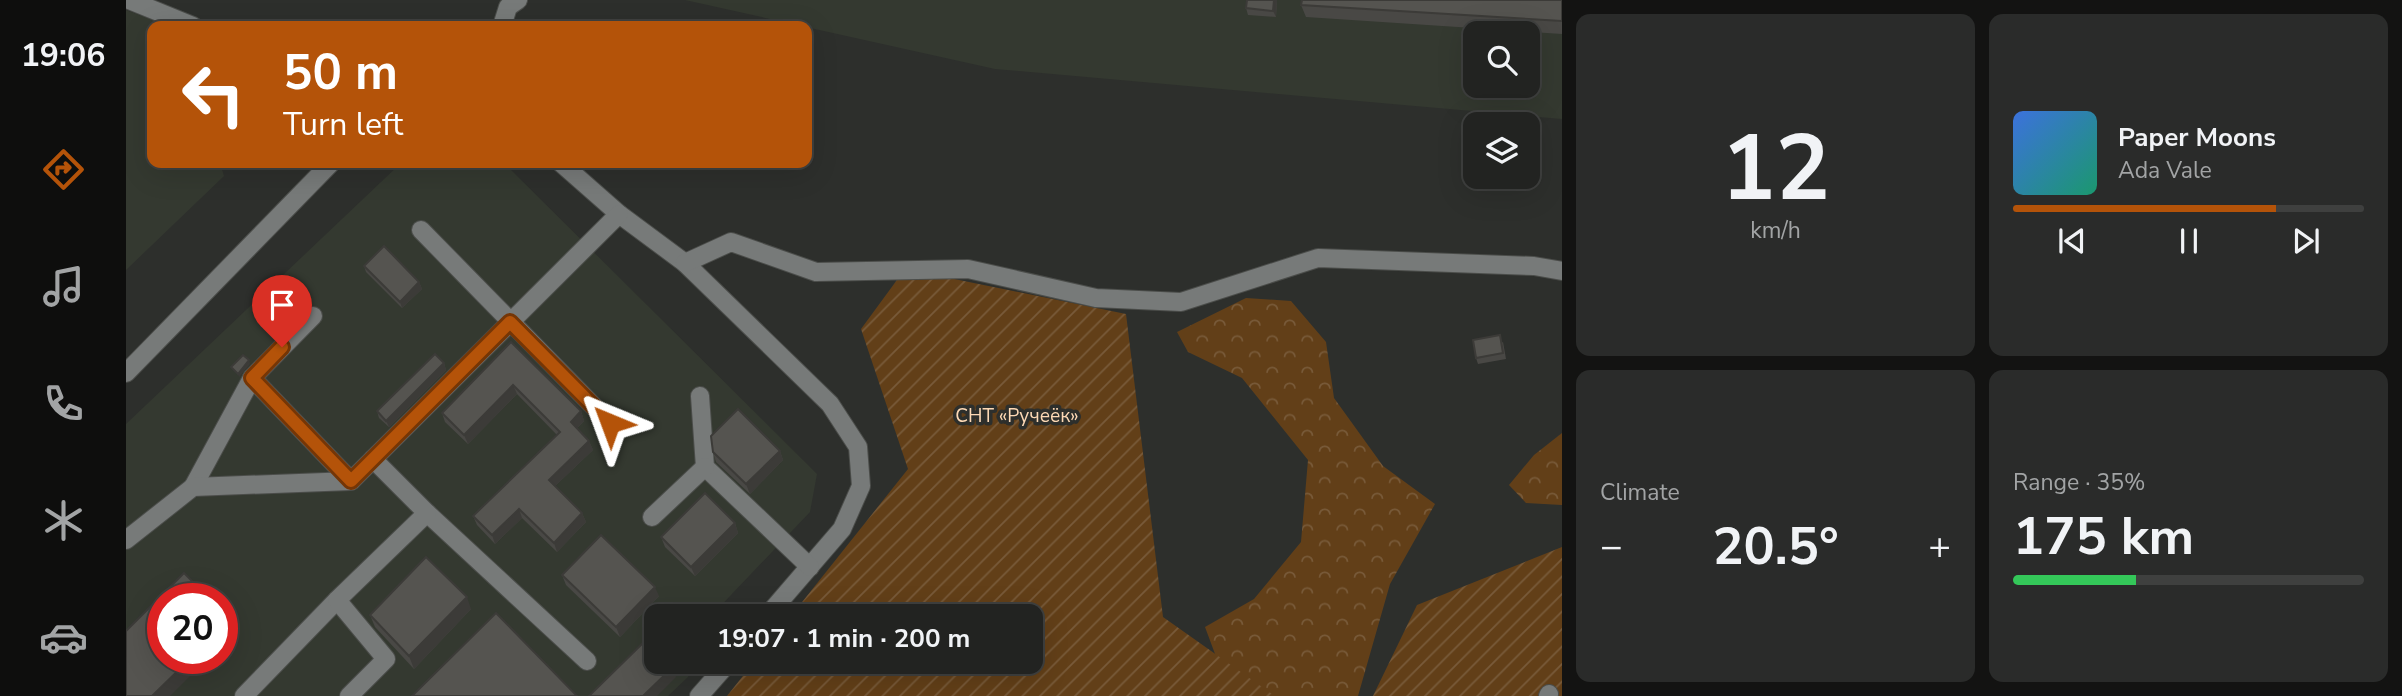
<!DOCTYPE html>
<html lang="en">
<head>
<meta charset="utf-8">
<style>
  body { margin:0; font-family:"Nunito Sans",sans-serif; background:#2a2b2a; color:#f1f3f6; height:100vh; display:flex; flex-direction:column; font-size:26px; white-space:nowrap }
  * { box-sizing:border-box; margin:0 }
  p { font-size:23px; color:#a2a4a5 }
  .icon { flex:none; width:38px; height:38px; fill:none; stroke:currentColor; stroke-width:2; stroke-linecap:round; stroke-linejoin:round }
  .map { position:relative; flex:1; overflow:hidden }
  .details { display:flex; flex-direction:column; gap:14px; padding:14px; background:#131312; width:840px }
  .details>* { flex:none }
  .banner { position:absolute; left:21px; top:21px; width:665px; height:147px; border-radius:14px; box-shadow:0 7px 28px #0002,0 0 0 2px #3f403f; background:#b45309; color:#fff; overflow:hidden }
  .controls { position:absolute; left:1337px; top:21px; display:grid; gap:14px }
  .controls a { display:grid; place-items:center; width:77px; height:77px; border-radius:14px; background:#222321; box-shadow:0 7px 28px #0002,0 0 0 2px #3f403f; font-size:35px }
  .speed { position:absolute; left:21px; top:583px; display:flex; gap:14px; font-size:35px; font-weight:700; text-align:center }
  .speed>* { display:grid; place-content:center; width:91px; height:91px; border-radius:50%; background:#222321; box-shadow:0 7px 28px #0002,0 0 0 2px #3f403f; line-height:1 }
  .speed .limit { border:10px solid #d22; background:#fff; color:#111 }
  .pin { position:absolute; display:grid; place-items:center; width:60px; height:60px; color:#fff; margin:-72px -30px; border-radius:50% 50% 50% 0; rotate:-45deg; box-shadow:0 0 7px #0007 }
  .pin .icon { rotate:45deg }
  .me { position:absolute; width:77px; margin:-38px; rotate:316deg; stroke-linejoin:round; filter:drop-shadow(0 0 5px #0008) }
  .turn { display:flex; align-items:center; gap:24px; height:147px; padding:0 21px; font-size:32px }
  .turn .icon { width:91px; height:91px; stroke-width:2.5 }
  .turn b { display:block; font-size:49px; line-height:60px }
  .big { font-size:52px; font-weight:700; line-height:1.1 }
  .details .widget { flex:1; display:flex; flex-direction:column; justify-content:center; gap:10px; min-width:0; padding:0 24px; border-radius:14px; background:#2a2b2a }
  .details .dial { align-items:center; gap:0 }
  .dial b { font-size:91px; line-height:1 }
  .song { display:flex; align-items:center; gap:21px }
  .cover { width:84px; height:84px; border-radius:10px; background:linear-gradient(135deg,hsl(220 70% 55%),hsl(160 70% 35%)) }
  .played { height:7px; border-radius:4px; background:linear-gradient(90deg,#b45309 75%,#3f403f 75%) }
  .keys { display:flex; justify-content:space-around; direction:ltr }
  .heat { display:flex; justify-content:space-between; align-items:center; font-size:38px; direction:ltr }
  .charge { height:10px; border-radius:5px; background:linear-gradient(90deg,#34c759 35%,#3f403f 0) }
  .details .tiles { flex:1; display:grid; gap:14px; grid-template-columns:repeat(2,1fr) }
  .trip { position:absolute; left:518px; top:604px; width:399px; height:70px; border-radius:14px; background:#222321; box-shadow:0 7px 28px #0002,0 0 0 2px #3f403f; font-weight:700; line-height:70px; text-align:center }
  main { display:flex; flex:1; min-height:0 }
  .menu { display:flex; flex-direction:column; width:126px; justify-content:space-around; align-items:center; background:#0e0e0d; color:#a2a4a5 }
  .menu .icon { width:49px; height:49px }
  .menu .active { color:#b45309 }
  .menu b { font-size:32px; color:#f1f3f6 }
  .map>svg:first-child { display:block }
  .built { fill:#343930; fill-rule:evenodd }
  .forest { fill:url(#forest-crowns) }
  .garden { fill:url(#garden-furrows) }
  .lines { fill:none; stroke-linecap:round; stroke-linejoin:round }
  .minor-casing { stroke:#4b4d4a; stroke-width:20 }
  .minor { stroke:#777a79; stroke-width:18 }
  .wall { fill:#494845 }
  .shaded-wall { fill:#3c3b38 }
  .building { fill:#555450; stroke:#3c3b38; stroke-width:2 }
  .route-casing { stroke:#753606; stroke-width:18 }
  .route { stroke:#b45309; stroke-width:12 }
  .labels { text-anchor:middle; stroke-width:7; stroke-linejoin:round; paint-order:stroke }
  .park-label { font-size:19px; fill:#fdd9b5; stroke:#2d2f2c }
</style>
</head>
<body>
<main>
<nav class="menu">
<b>19:06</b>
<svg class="icon active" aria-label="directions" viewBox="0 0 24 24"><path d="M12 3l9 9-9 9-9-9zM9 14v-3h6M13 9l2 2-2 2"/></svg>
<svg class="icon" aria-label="music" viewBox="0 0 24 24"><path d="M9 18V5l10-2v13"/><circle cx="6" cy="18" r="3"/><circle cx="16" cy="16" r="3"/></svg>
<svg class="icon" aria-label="phone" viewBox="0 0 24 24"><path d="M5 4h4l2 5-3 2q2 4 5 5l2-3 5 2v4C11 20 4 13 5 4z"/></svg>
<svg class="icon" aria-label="climate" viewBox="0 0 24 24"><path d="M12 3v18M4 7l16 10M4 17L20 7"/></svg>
<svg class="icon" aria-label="car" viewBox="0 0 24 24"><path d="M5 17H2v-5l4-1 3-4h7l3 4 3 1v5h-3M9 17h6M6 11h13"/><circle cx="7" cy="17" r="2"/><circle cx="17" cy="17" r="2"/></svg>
</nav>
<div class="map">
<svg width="1436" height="696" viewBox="0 0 1436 696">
  <defs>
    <pattern id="forest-crowns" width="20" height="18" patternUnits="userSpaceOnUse" patternTransform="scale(1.75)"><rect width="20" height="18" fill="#623f18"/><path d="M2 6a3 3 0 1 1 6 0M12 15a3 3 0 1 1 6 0" fill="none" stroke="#785a39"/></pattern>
    <pattern id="garden-furrows" width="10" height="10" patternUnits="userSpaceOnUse" patternTransform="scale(1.75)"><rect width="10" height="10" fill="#623f18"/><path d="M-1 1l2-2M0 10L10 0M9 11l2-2" fill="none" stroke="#785a39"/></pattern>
  </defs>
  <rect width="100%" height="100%" fill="#2d2f2c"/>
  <!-- built -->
  <g class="built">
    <path d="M 559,0 L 1436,0 L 1436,119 L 869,69 ZM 1349,33 L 1402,33 L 1402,86 L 1349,86 Z"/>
    <polygon points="0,10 43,26 26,26 26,163 94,163 98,176 0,270"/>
    <path d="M 275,163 L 378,163 L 691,474 L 684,512 L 585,616 L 530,616 L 530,662 L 568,662 L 562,677 L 542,696 L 0,696 L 0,424 ZM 37,598 L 96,598 L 96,658 L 37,658 Z"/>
  </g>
  <!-- forest -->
  <g class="forest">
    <polygon points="1120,298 1165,301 1200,342 1208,398 1257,466 1309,504 1264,584 1232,696 1119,696 1098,678 1079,627 1128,599 1175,542 1182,460 1116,378 1062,352 1051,332"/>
    <polygon points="1436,433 1436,505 1400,503 1383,485 1408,455"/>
  </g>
  <!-- garden -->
  <g class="garden">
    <polygon points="779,269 1000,314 1037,617 1149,696 601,696 628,662 905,662 905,616 665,616 782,469 735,329"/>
    <polygon points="1436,547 1436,696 1247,696 1291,605"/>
  </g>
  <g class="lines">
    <!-- minor casing -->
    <g class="minor-casing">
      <g id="minor">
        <polyline points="3,0 67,26"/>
        <polyline points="376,26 382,7 392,0"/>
        <polyline points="435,163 493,214 559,263 704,404 732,447 735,486 716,529 641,616"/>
        <polyline points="295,230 484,423"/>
        <polyline points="559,263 605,242 690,272 842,269 970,298 1055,302 1192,258 1408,266 1436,271"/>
        <polyline points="0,373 205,163"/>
        <polyline points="126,378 225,481"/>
        <polyline points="574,396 579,467 684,567"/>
        <polyline points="67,487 126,378 187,316"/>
        <polyline points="301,513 461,661"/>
        <polyline points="526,517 579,467"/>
        <polyline points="0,540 67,487 225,481 493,214"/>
        <polyline points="118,696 211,600"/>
        <polyline points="223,696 260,659 211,600 301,513 247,459"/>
        <polyline points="573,696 603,662"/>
        <polyline points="1422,696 1423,694"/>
      </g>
    </g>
    <!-- minor -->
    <use href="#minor" class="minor"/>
  </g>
  <!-- wall -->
  <g class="wall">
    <polygon points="1151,0 1150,17 1122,15 1120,8"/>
    <polygon points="1436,0 1436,34 1180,17 1175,5"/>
    <polygon points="238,266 293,282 296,289 276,308 240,272"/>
    <polygon points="385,342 455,411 458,421 451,428 463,441 467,450 429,486 456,513 460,522 431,552 396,518 369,544 351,525 347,516 431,435 391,394 342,444 319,422 316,413"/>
    <polygon points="1377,342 1380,359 1352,364 1350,358"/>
    <polygon points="318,363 320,370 263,427 253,418 251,411"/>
    <polygon points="654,451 657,460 624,494 590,462 587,452"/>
    <polygon points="609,523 612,533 569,576 539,547 535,537"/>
    <polygon points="436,575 533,596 494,637 440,585"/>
    <polygon points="345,609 288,669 249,627 244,615"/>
  </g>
  <!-- shaded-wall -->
  <g class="shaded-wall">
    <polygon points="1148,0 1151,0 1150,17 1147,11"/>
    <polygon points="293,282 296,289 276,308 274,302"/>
    <polygon points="123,360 124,364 113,377 112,374"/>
    <polygon points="318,363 320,370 263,427 260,421"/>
    <polygon points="387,385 391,394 342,444 338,435"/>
    <polygon points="455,411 458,421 448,431 445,422"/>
    <polygon points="463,441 467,450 426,489 423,480"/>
    <polygon points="654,451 657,460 624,494 620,484"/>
    <polygon points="393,509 396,518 369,544 366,535"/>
    <polygon points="456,513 460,522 431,552 428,543"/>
    <polygon points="609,523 612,533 569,576 565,567"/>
    <polygon points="529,587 533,596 494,637 490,627"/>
    <polygon points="341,597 345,609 288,669 283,656"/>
    <polygon points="104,620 108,632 96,644 96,627"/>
    <polygon points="65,658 82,658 44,696 26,696"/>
    <polygon points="547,667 550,677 531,696 517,696"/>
  </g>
  <!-- building -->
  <g class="building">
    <polygon points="1121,0 1148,0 1147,11 1120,8"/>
    <polygon points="1176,0 1436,0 1436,21 1175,5"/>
    <polygon points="258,246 293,282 274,302 238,266"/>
    <polygon points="1374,335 1377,353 1350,358 1347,340"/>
    <polygon points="385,342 455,411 445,422 463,441 423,480 456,513 428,543 393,509 366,535 347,516 434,432 387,385 338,435 316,413"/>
    <polygon points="309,354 318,363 260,421 251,411"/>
    <polygon points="117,355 123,360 112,374 105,367"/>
    <polygon points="612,409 654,451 620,484 587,452 585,436"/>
    <polygon points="579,493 609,523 565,567 535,537"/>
    <polygon points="475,535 529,587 490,627 436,575"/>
    <polygon points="300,557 341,597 283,656 244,615"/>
    <polygon points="58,573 83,598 37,598 37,658 65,658 26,696 0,696 0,631"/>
    <polygon points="96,612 104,620 96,627"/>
    <polygon points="370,613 451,696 286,696"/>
    <polygon points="520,640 530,650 530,662 542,662 547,667 517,696 463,696"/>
  </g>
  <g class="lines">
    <!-- route casing -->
    <g class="route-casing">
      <polyline id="route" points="156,347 126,378 225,481 384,322 484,423"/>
    </g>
    <!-- route -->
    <use href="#route" class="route"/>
  </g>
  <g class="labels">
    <!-- park labels -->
    <g class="park-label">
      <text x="891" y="422">СНТ «Ручеёк»</text>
    </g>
  </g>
</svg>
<div class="controls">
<a><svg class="icon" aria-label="search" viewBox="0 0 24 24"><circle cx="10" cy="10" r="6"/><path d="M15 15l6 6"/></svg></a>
<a><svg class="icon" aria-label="layers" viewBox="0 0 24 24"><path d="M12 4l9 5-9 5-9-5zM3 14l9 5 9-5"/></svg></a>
</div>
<div class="speed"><div class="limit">20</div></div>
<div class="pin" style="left:156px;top:347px;background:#d93025"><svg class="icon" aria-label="arrive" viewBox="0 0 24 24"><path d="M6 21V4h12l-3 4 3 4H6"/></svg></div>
<svg class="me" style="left:484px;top:423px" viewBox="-20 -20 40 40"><path d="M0-17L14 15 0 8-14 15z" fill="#b45309" stroke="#fff" stroke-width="4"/></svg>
<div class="trip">19:07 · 1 min · 200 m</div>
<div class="banner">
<div class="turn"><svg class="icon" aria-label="left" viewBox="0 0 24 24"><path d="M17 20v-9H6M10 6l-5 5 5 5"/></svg><div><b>50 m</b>Turn left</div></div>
</div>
</div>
<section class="details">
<div class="tiles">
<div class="widget dial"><b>12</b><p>km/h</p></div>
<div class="widget">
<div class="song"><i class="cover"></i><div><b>Paper Moons</b><p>Ada Vale</p></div></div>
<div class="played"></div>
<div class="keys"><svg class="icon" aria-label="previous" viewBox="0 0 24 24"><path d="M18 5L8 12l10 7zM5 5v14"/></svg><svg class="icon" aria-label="pause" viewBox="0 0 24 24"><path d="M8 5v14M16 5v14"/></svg><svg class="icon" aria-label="next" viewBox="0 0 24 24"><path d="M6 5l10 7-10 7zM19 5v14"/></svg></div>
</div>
<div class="widget"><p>Climate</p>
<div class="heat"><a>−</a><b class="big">20.5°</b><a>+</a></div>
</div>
<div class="widget"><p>Range · 35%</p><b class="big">175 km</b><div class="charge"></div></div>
</div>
</section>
</main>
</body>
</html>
